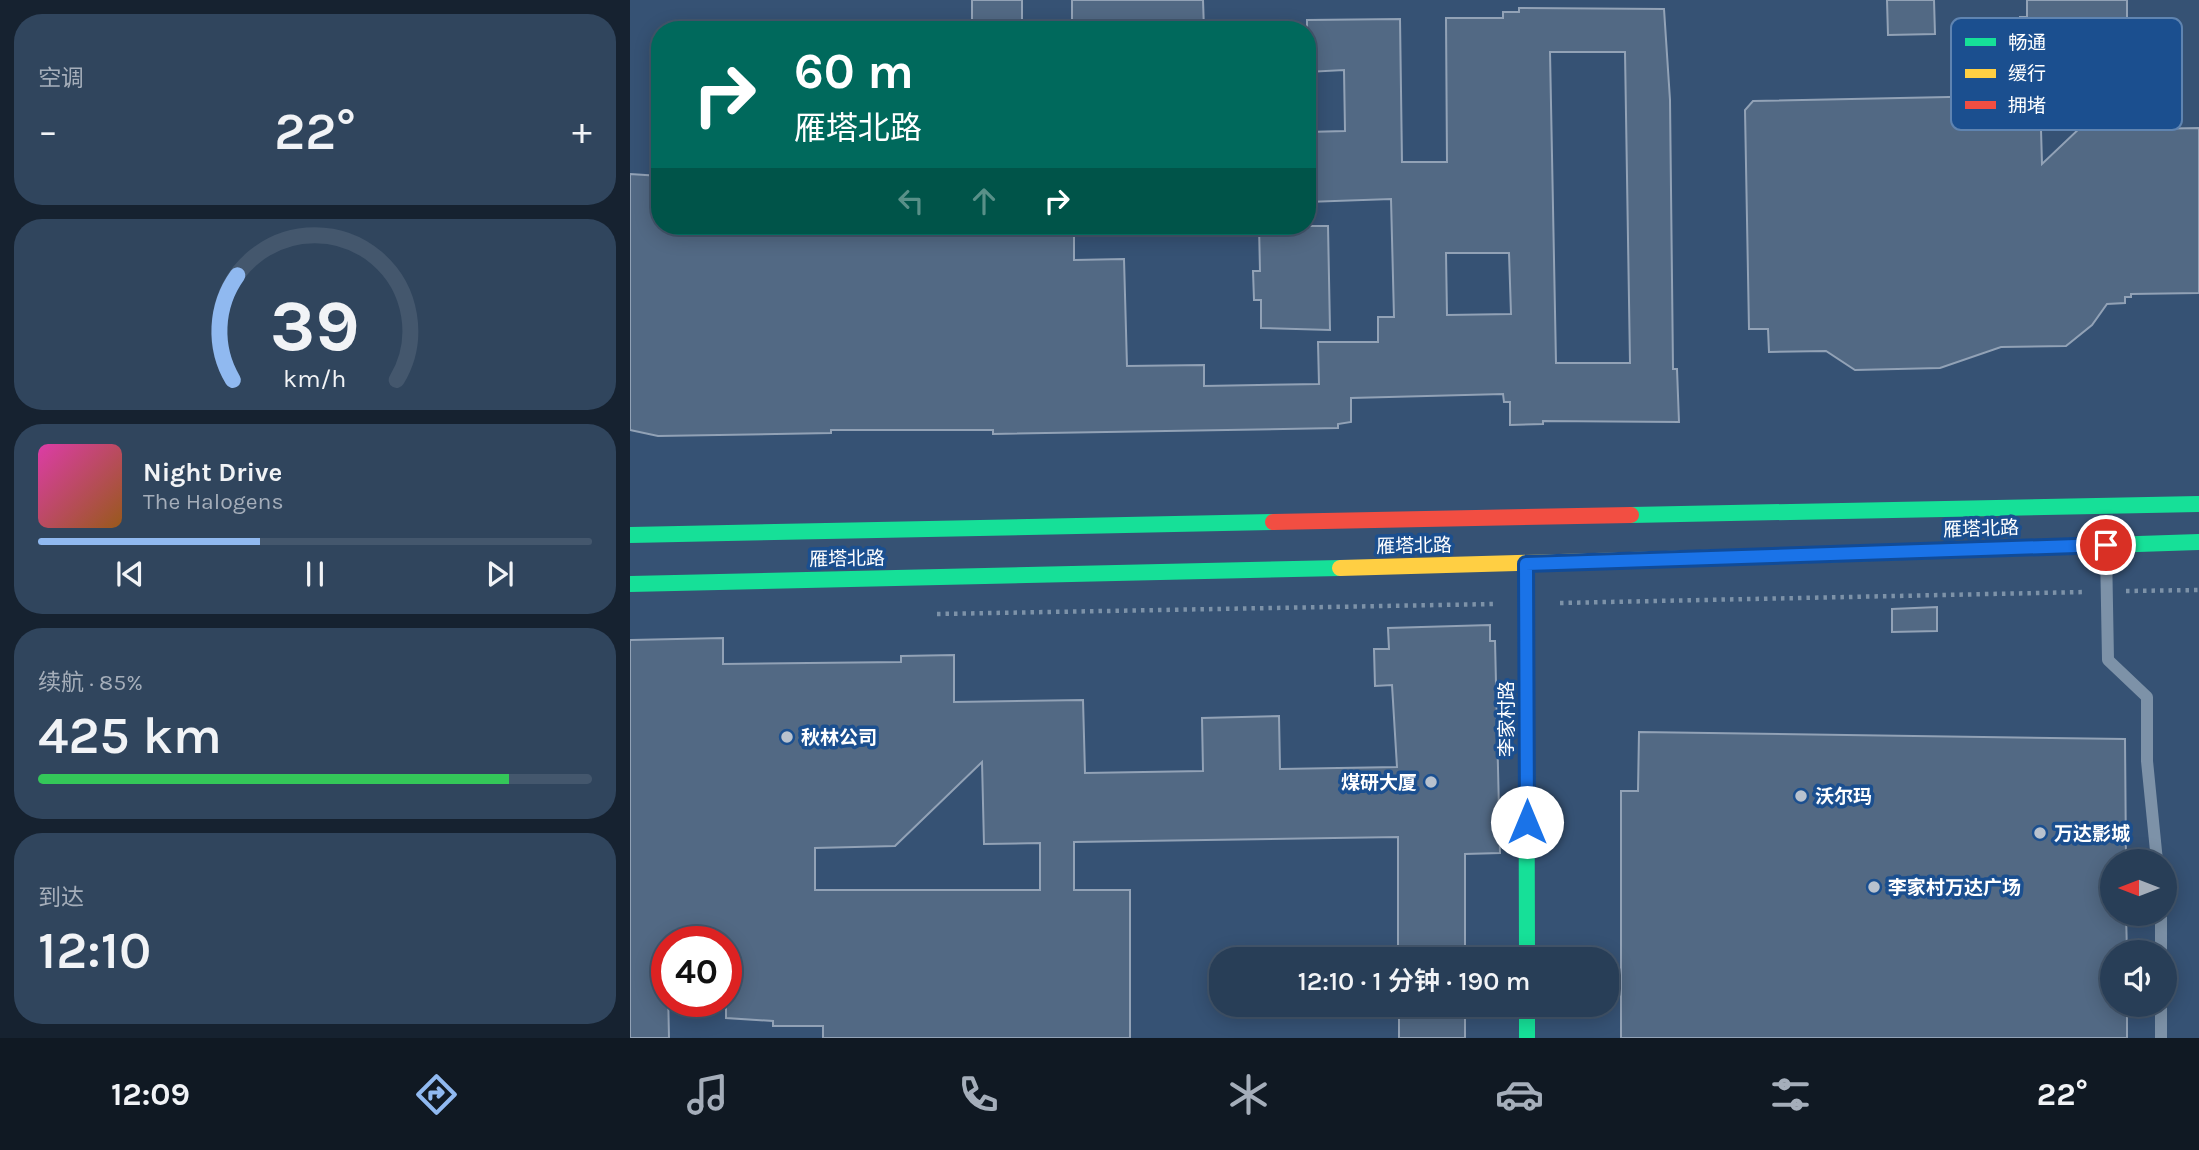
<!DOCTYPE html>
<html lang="zh">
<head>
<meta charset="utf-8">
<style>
  body { margin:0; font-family:Karla,"Noto Sans SC",sans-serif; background:#30455d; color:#f1f3f6; height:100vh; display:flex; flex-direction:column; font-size:26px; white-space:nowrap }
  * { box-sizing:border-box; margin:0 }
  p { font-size:23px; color:#a5aeba }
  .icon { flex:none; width:38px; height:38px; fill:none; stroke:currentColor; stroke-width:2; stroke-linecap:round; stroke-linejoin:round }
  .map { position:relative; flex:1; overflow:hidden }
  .details { display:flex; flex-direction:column; gap:14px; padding:14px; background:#162230; width:630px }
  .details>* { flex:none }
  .top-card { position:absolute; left:21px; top:21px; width:665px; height:214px; border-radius:28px; box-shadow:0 4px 18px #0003,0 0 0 2px #44576d; background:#00695c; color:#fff; overflow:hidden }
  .needle { width:46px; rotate:270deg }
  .fabs { position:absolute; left:1470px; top:849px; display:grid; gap:14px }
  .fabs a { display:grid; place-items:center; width:77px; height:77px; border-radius:50%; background:#283e57; box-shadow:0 4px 18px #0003,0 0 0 2px #44576d; font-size:35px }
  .speed { position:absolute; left:21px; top:926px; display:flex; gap:14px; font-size:35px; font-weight:700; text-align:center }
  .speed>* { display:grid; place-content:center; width:91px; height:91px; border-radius:50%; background:#283e57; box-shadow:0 4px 18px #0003,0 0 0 2px #44576d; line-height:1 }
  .speed .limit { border:10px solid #d22; background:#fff; color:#111 }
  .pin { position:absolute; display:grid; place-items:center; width:60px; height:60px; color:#fff; margin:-30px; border:4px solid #fff; border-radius:50%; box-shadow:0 2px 7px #0007 }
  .me { position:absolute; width:77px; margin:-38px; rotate:0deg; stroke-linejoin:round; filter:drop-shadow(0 0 5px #0008) }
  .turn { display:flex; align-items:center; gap:24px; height:147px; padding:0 28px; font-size:32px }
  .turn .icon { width:91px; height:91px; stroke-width:2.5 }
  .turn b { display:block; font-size:49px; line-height:60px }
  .lanes { display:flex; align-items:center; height:66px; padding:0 28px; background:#0003; justify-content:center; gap:35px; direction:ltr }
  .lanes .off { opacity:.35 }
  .big { font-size:52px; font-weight:600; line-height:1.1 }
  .details .card { flex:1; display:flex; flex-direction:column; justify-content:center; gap:10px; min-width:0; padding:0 24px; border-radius:28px; background:#30455d }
  .details .dial { align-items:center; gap:0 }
  .dial svg { height:182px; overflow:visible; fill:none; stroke:#44576d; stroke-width:7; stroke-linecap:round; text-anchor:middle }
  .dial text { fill:#f1f3f6; stroke:none }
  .song { display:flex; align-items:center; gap:21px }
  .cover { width:84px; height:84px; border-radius:10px; background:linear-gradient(135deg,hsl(320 70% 55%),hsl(30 70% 35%)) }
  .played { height:7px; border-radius:4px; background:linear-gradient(90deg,#90b9f0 40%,#44576d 40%) }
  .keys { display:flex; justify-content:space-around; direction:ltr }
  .heat { display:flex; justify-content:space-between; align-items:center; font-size:38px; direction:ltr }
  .charge { height:10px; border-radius:5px; background:linear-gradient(90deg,#34c759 85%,#44576d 0) }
  .trip { position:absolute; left:579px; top:947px; width:410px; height:70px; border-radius:28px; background:#283e57; box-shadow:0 4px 18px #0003,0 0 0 2px #44576d; font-weight:600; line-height:70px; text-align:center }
  .tabs { display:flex; height:112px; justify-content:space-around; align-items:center; background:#101923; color:#a5aeba }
  .tabs .icon { width:49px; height:49px }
  .tabs .current { color:#90b9f0 }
  .tabs b { font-size:32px; color:#f1f3f6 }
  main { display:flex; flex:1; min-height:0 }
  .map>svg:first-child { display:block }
  .building { fill:#526984; stroke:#92a2b6; stroke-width:2; fill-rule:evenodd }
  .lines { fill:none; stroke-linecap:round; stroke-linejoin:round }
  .path { stroke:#7d92a8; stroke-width:4.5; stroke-dasharray:3.5 5; stroke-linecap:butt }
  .lane { stroke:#7d92a8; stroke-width:12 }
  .fast { stroke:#16e098; stroke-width:16 }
  .slow { stroke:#ffcf43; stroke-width:16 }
  .jam { stroke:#f24e42; stroke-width:16 }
  .route-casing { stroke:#114b97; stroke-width:18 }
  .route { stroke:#1a73e8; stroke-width:12 }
  .poi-dot { fill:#b9c2ce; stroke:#1b4f8f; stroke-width:2.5 }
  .labels { text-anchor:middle; stroke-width:7; stroke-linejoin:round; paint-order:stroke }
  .street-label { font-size:19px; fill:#fff; stroke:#1b4f8f }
  .poi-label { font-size:19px; font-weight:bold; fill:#fff; stroke:#1b4f8f; text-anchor:start }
  .key { fill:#1b4f8f; stroke:#5f84b1; stroke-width:2 }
  .key-label { font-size:19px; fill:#fff }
</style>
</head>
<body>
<main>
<section class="details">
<div class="card"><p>空调</p>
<div class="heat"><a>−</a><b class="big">22°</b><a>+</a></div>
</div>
<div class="card dial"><svg viewBox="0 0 100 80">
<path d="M14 69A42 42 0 1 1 86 69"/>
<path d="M14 69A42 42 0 0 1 16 23" stroke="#90b9f0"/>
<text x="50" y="56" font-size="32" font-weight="700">39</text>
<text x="50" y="72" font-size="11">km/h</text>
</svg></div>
<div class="card">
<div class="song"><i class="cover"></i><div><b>Night Drive</b><p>The Halogens</p></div></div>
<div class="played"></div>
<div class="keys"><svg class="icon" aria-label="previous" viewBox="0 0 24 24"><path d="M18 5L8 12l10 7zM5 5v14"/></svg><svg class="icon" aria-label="pause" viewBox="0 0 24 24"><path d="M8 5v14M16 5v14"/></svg><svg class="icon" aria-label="next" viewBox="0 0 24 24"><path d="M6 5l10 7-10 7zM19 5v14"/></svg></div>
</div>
<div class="card"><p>续航 · 85%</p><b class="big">425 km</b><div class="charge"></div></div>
<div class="card"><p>到达</p><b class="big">12:10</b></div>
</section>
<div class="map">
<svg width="1569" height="1038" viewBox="0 0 1569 1038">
  <rect width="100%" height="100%" fill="#365274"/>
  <!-- building -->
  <g class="building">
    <rect x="342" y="0" width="50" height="30"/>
    <polygon points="442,0 573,0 574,30 442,30"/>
    <polygon points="1257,0 1304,0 1305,34 1258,35"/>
    <polygon points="1397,0 1497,0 1497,47 1461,46 1461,41 1390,43 1390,17 1397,17"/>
    <path d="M 889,8 L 1034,9 L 1040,100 L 1043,369 L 1047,369 L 1049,422 L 913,421 L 913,424 L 880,425 L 880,402 L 874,402 L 873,394 L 721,398 L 721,422 L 708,424 L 708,428 L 363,434 L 363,430 L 201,430 L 201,433 L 28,436 L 0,430 L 0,174 L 30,176 L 30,226 L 432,226 L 432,231 L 444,231 L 444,260 L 494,259 L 497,366 L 574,365 L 574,386 L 689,384 L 688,342 L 748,342 L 748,317 L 764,317 L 761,199 L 677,202 L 677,132 L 715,131 L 714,70 L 677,72 L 677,20 L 770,19 L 772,162 L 817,162 L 816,18 L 873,18 L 873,12 L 889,12 ZM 920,52 L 995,52 L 1000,363 L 926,363 ZM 816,253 L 879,253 L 881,314 L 817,315 Z"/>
    <polygon points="1410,95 1412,164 1453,125 1459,130 1569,128 1569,293 1501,294 1501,297 1495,297 1495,303 1477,304 1462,325 1436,346 1371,347 1310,368 1225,370 1196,351 1139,352 1138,329 1119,329 1115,110 1123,101"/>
    <polygon points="629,226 698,226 700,330 631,328 631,300 624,300 623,271 630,271"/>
    <polygon points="1307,607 1307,631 1262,632 1262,609"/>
    <path d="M 860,625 L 860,641 L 865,641 L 870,853 L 835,854 L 835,959 L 768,959 L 768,837 L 444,842 L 444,890 L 500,890 L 500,1038 L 193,1038 L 193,1026 L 143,1026 L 143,1021 L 96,1018 L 96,942 L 37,942 L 39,1038 L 0,1038 L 0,640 L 93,638 L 93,664 L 271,662 L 271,656 L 324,655 L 324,702 L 453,700 L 455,773 L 573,771 L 572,718 L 649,716 L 650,769 L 767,767 L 762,685 L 745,686 L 744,649 L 759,649 L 758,628 ZM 352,762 L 354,844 L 410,843 L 410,890 L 185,890 L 185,848 L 265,846 Z"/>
    <polygon points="1009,732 1495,739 1496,861 1482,861 1482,914 1496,914 1497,952 1482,952 1482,1004 1497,1004 1497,1038 991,1038 991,791 1008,791"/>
    <rect x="769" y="1004" width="66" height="34"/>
  </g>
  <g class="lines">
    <!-- path -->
    <g class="path">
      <polyline points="1496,591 1569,590"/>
      <polyline points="930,603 1456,592"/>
      <polyline points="307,614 865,604"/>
    </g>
    <!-- lane -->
    <g class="lane">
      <polyline points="1476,550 1478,660 1517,697 1517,761 1527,861"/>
      <polyline points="1531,952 1531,914"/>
      <polyline points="1531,1038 1531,1004"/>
    </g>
    <!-- fast -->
    <g class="fast">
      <polyline points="1001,515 1569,504"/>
      <polyline points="0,535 643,522"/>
      <polyline points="1179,555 1569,542"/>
      <polyline points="896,564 897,959"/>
      <polyline points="0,584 710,568"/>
      <polyline points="897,1004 897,1038"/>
    </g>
    <!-- slow -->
    <polyline class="slow" points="710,568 1179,555"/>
    <!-- jam -->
    <polyline class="jam" points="643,522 1001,515"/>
  </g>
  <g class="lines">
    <!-- route casing -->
    <g class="route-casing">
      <polyline id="route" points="897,822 896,564 1476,545"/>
    </g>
    <!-- route -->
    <use href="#route" class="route"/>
  </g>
  <!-- markers -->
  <g class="poi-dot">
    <circle cx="157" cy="737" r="7"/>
    <circle cx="801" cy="782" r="7"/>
    <circle cx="1171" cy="796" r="7"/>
    <circle cx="1410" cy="833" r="7"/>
    <circle cx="1244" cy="887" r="7"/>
  </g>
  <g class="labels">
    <!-- street labels -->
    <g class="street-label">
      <text transform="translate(1351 528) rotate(-2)" y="7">雁塔北路</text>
      <text transform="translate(784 545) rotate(-1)" y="7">雁塔北路</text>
      <text transform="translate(217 558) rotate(-1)" y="7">雁塔北路</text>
      <text transform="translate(876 719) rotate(-90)" y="7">李家村路</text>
    </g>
    <!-- poi labels -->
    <g class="poi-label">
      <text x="171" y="744">秋林公司</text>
      <text x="787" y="789" text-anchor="end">煤研大厦</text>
      <text x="1185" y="803">沃尔玛</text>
      <text x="1424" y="840">万达影城</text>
      <text x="1258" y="894">李家村万达广场</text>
    </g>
  </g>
  <!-- legend -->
  <rect x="1321" y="18" width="231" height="112" rx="10" class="key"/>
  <rect x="1335" y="38" width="31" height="8" fill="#16e098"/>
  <rect x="1335" y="69" width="31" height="9" fill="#ffcf43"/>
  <rect x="1335" y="101" width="31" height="8" fill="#f24e42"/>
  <g class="key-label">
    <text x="1378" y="49">畅通</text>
    <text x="1378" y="80">缓行</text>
    <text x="1378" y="112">拥堵</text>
  </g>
</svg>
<div class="fabs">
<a><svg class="needle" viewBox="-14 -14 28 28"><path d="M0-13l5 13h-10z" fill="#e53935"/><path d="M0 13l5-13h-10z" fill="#a5aeba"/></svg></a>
<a><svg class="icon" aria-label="sound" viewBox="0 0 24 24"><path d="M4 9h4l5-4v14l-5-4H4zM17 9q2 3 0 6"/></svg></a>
</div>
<div class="speed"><div class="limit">40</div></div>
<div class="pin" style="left:1476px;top:545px;background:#d93025"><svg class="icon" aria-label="arrive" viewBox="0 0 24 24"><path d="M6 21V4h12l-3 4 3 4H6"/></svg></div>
<svg class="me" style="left:897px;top:822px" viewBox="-20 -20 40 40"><circle r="19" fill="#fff"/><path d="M0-13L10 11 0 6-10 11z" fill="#1a73e8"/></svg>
<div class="trip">12:10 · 1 分钟 · 190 m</div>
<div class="top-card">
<div class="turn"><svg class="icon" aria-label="right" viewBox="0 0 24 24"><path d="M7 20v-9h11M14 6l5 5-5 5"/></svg><div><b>60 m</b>雁塔北路</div></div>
<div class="lanes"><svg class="icon off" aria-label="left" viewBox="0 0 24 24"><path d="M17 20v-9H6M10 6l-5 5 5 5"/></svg><svg class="icon off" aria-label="ahead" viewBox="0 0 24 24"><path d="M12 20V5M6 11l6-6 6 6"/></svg><svg class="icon" aria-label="right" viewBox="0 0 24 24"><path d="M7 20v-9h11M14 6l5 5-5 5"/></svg></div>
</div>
</div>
</main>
<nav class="tabs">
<b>12:09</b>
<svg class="icon current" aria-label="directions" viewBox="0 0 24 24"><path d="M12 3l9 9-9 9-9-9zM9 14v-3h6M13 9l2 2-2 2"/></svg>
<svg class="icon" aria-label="music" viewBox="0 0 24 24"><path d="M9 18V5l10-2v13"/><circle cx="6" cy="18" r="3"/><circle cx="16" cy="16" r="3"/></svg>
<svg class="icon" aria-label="phone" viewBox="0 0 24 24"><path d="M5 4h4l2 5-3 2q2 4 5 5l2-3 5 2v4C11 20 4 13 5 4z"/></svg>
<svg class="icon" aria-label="climate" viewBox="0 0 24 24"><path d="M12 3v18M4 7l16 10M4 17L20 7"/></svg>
<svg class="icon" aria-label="car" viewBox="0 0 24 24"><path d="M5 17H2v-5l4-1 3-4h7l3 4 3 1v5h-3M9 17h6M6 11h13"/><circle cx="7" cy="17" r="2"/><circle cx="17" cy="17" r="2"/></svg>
<svg class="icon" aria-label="filters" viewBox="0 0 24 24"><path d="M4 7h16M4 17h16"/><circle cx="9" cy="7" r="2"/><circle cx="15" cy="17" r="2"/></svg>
<b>22°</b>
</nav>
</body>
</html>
